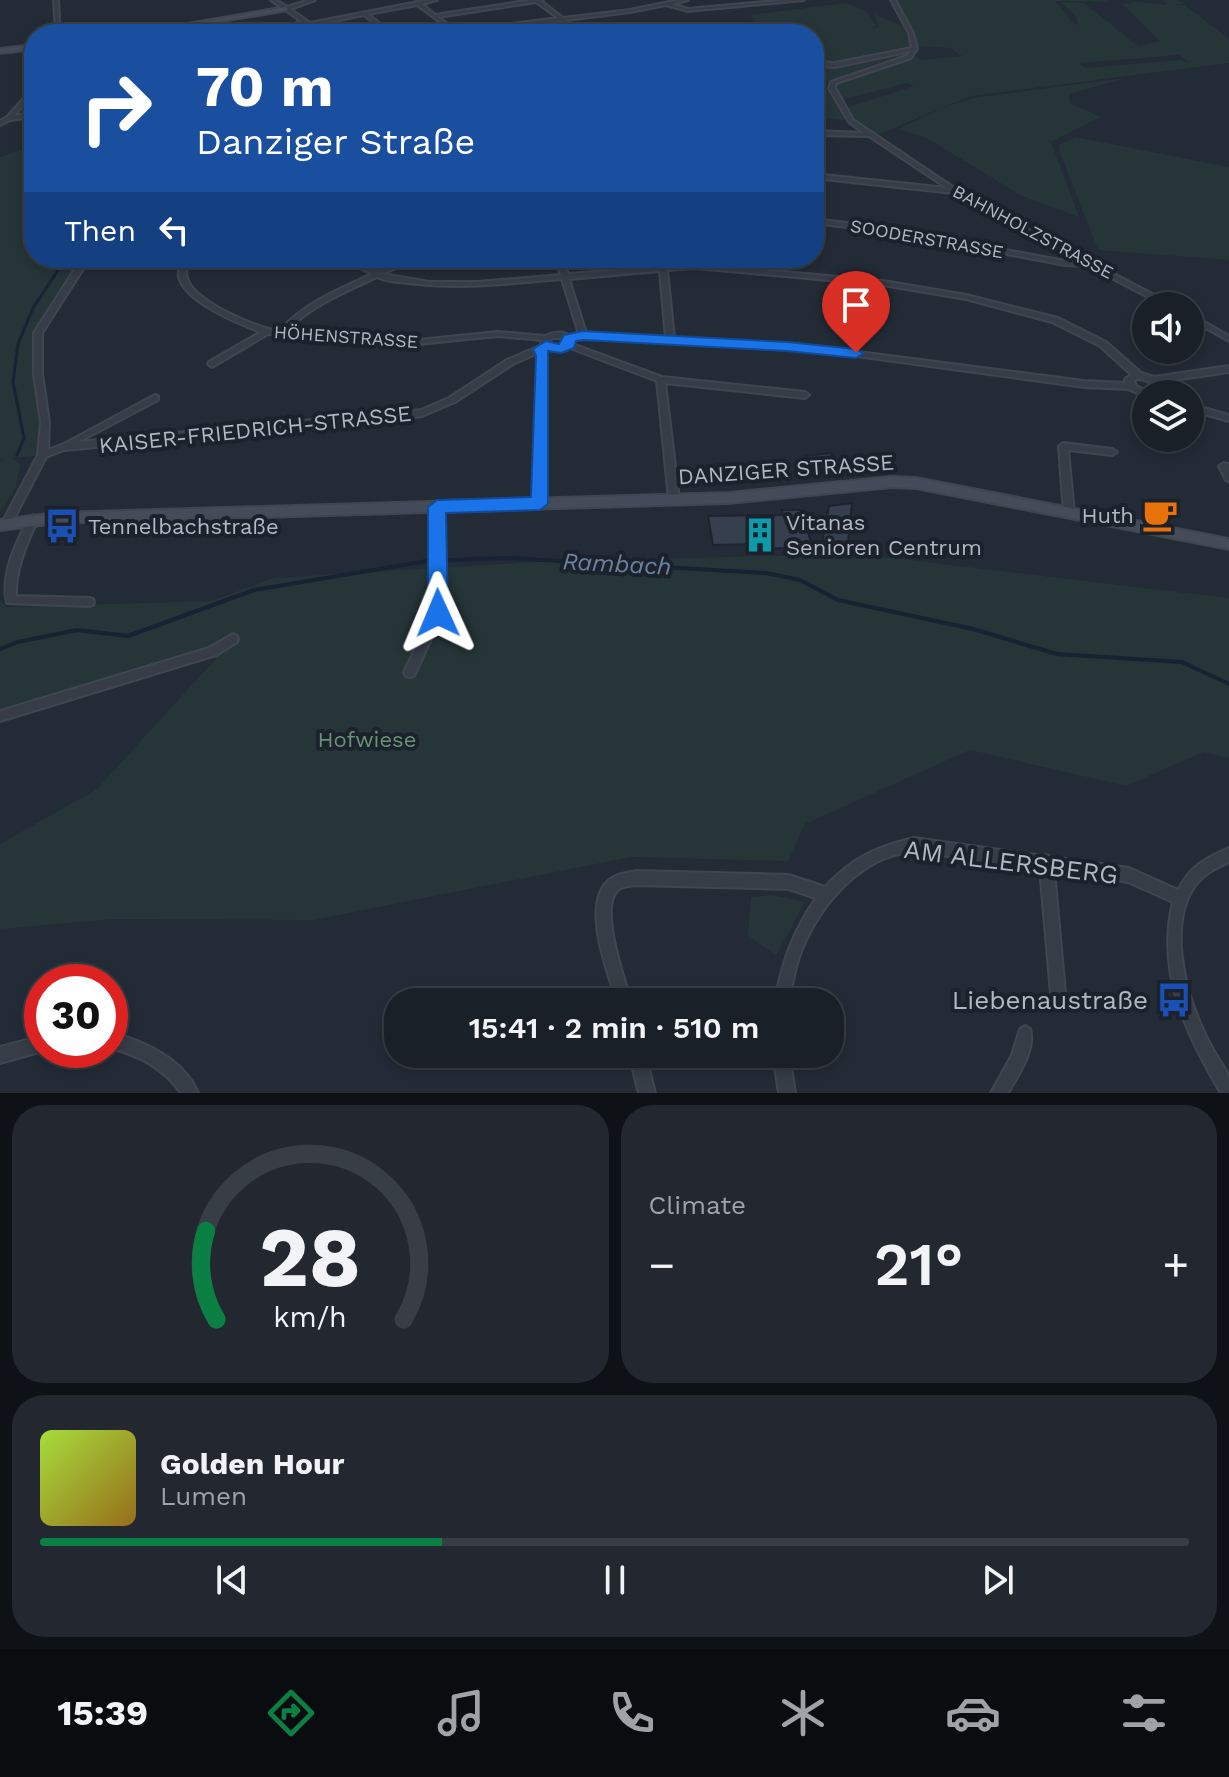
<!DOCTYPE html>
<html lang="en">
<head>
<meta charset="utf-8">
<style>
  body { margin:0; font-family:"Work Sans",sans-serif; background:#232830; color:#f1f3f6; height:100vh; display:flex; flex-direction:column; font-size:30px; white-space:nowrap }
  * { box-sizing:border-box; margin:0 }
  p { font-size:26px; color:#9fa3a8 }
  .icon { flex:none; width:44px; height:44px; fill:none; stroke:currentColor; stroke-width:2; stroke-linecap:round; stroke-linejoin:round }
  .map { position:relative; height:1093px; overflow:hidden }
  .details { display:flex; flex-direction:column; gap:12px; padding:12px; background:#0e1216; flex:1 }
  .details>* { flex:none }
  .banner { position:absolute; left:24px; top:24px; width:800px; height:244px; border-radius:32px; box-shadow:0 4px 12px #0003,0 0 0 2px #383e45; background:#1a4fa0; color:#fff; overflow:hidden }
  .fabs { position:absolute; left:1132px; top:292px; display:grid; gap:16px }
  .fabs a { display:grid; place-items:center; width:72px; height:72px; border-radius:50%; background:#1a2028; box-shadow:0 4px 12px #0003,0 0 0 2px #383e45; font-size:40px }
  .speed { position:absolute; left:24px; top:964px; display:flex; gap:16px; font-size:40px; font-weight:700; text-align:center }
  .speed>* { display:grid; place-content:center; width:104px; height:104px; border-radius:50%; background:#1a2028; box-shadow:0 4px 12px #0003,0 0 0 2px #383e45; line-height:1 }
  .speed .limit { border:12px solid #d22; background:#fff; color:#111 }
  .pin { position:absolute; display:grid; place-items:center; width:68px; height:68px; color:#fff; margin:-82px -34px; border-radius:50% 50% 50% 0; rotate:-45deg; box-shadow:0 0 8px #0007 }
  .pin .icon { rotate:45deg }
  .me { position:absolute; width:88px; margin:-44px; rotate:359deg; stroke-linejoin:round; filter:drop-shadow(0 0 6px #0008) }
  .turn { display:flex; align-items:center; gap:28px; height:168px; padding:0 40px; font-size:36px }
  .turn .icon { width:104px; height:104px; stroke-width:2.5 }
  .turn b { display:block; font-size:56px; line-height:68px }
  .then { display:flex; align-items:center; height:76px; padding:0 40px; background:#0003; gap:16px; font-size:30px }
  .big { font-size:60px; font-weight:600; line-height:1.1 }
  .details .card { flex:1; display:flex; flex-direction:column; justify-content:center; gap:12px; min-width:0; padding:0 28px; border-radius:32px; background:#232830 }
  .details .dial { align-items:center; gap:0 }
  .dial svg { height:208px; overflow:visible; fill:none; stroke:#383e45; stroke-width:7; stroke-linecap:round; text-anchor:middle }
  .dial text { fill:#f1f3f6; stroke:none }
  .song { display:flex; align-items:center; gap:24px }
  .cover { width:96px; height:96px; border-radius:12px; background:linear-gradient(135deg,hsl(80 70% 55%),hsl(40 70% 35%)) }
  .played { height:8px; border-radius:4px; background:linear-gradient(90deg,#0b8043 35%,#383e45 35%) }
  .keys { display:flex; justify-content:space-around; direction:ltr }
  .heat { display:flex; justify-content:space-between; align-items:center; font-size:44px; direction:ltr }
  .details .tiles { flex:1; display:grid; gap:12px; grid-template-columns:1fr 1fr }
  .card:last-child { grid-column:span 2 }
  .trip { position:absolute; left:384px; top:988px; width:460px; height:80px; border-radius:32px; background:#1a2028; box-shadow:0 4px 12px #0003,0 0 0 2px #383e45; font-weight:600; line-height:80px; text-align:center }
  .menu { display:flex; height:128px; justify-content:space-around; align-items:center; background:#0a0d10; color:#9fa3a8 }
  .menu .icon { width:56px; height:56px }
  .menu .on { color:#0b8043 }
  .menu b { font-size:36px; color:#f1f3f6 }
  .map>svg:first-child { display:block }
  .green { fill:#253538; fill-rule:evenodd }
  .lines { fill:none; stroke-linecap:round; stroke-linejoin:round }
  .stream-far1 { stroke:#172233; stroke-width:3 }
  .stream { stroke:#172233; stroke-width:4 }
  .building { fill:#353f4d; stroke:#1d242e; stroke-width:2 }
  .street-casing { stroke:#3f4650; stroke-width:4 }
  .secondary-casing { stroke:#3f4650; stroke-width:4 }
  .street { fill:#363d47; fill-rule:evenodd }
  .secondary { fill:#444c5a; fill-rule:evenodd }
  .route { fill:#1a73e8; stroke:#114b97; stroke-width:2 }
  .labels { text-anchor:middle; stroke-width:8; stroke-linejoin:round; paint-order:stroke }
  .far-street-label { font-size:18px; fill:#b1b8c3; stroke:#1b222c }
  .street-label { font-size:22px; fill:#b1b8c3; stroke:#1b222c }
  .poi-label { font-size:22px; fill:#b1b8c3; stroke:#1b222c; text-anchor:start }
  .park-label { font-size:22px; fill:#6a9274; stroke:#1b222c }
  .water-label { font-size:24px; font-style:italic; fill:#6d82a0; stroke:#1b222c }
  .near-street-label { font-size:26px; fill:#b1b8c3; stroke:#1b222c }
  .near-poi-label { font-size:26px; fill:#b1b8c3; stroke:#1b222c; text-anchor:end }
</style>
</head>
<body>
<div class="map">
<svg width="1229" height="1093" viewBox="0 0 1229 1093">
  <rect width="100%" height="100%" fill="#232b36"/>
  <!-- green -->
  <g class="green">
    <path d="M 895,0 L 1106,0 L 1108,2 L 1055,1 L 1074,24 L 1078,25 L 1076,16 L 1061,2 L 1084,3 L 1138,46 L 1160,41 L 1122,4 L 1133,3 L 1121,0 L 1167,5 L 1163,0 L 1178,0 L 1184,4 L 1172,5 L 1185,5 L 1229,39 L 1229,63 L 971,96 L 877,135 L 858,125 L 846,108 L 914,86 L 907,83 L 841,100 L 833,85 L 835,82 L 915,56 L 921,60 L 962,56 L 950,48 L 918,46 ZM 1179,55 L 1190,63 L 1181,60 L 1086,68 L 1079,63 Z"/>
    <polygon points="846,3 867,12 876,25 872,29 879,27 874,14 904,27 912,47 838,63 814,63 814,34 592,34 661,23 665,28 717,29 716,24 757,22 750,15"/>
    <polygon points="904,51 910,55 828,82 827,85 848,120 814,118 814,65 835,66"/>
    <polygon points="1125,78 1069,94 1070,103 1100,117 1051,142 1079,217 1020,195 927,138 899,129 944,107 973,98"/>
    <polygon points="1075,137 1229,167 1229,260 1098,250 1059,150 1060,144"/>
    <polygon points="34,146 34,258 86,258 38,333 44,409 43,455 13,458 20,464 16,488 0,512 0,460 5,459 0,459 0,157"/>
    <polygon points="859,554 1229,598 1229,758 1203,752 1126,786 970,750 805,824 788,861 631,857 314,920 114,919 0,929 0,844 97,789 219,655 210,647 0,709 0,601 7,607 212,601 273,578 551,561"/>
    <polygon points="772,895 805,902 776,956 748,935 751,897"/>
  </g>
  <g class="lines">
    <!-- stream-far1 -->
    <polyline class="stream-far1" points="17,455 24,438 13,382 18,344 33,308 66,258"/>
    <!-- stream -->
    <polyline class="stream" points="0,649 18,642 77,630 128,636 254,590 427,561 507,558 766,573 800,580 838,600 973,629 1057,654 1182,662 1229,684"/>
  </g>
  <!-- building -->
  <g class="building">
    <polygon points="831,453 837,467 812,470 806,456"/>
    <polygon points="852,503 847,553 820,554 829,506"/>
    <polygon points="782,510 802,510 812,547 761,549 760,544 713,545 708,516 783,515"/>
  </g>
  <g class="lines">
    <!-- street casing -->
    <g class="street-casing">
      <g id="street">
        <polygon points="54,0 58,0 60,34 56,34"/>
        <polygon points="271,0 276,0 287,7 309,0 315,0 290,9 310,23 428,0 437,0 422,4 435,15 532,0 543,0 541,1 563,18 630,10 679,0 688,0 672,4 688,9 787,0 804,0 688,11 666,5 630,12 566,20 582,31 580,33 561,21 450,34 436,34 558,18 536,2 438,17 449,25 447,27 417,5 368,14 392,34 387,34 364,15 313,25 325,34 320,34 304,23 277,34 271,34 301,21"/>
        <polygon points="891,0 895,0 913,33 917,49 911,58 836,83 835,88 853,120 969,198 1175,306 1165,306 1087,265 1084,266 1065,265 894,233 814,223 814,219 894,229 1065,261 1081,262 965,200 953,193 814,178 814,174 947,188 869,136 814,135 814,131 864,133 849,122 829,88 831,82 907,56 911,51 835,67 814,66 814,62 835,63 912,48 909,33"/>
        <polygon points="34,87 34,92 14,116 34,113 34,117 10,120 0,125 0,121 7,117"/>
        <path d="M 82,258 L 90,258 L 42,333 L 42,374 L 49,422 L 48,450 L 64,444 L 155,395 L 158,396 L 158,400 L 78,442 L 421,410 L 449,398 L 507,360 L 542,345 L 541,343 L 543,340 L 498,336 L 408,345 L 268,334 L 212,367 L 208,364 L 209,362 L 261,332 C 239,324 185,302 179,277 C 178,272 180,263 180,258 L 188,258 C 187,263 185,272 187,278 C 193,301 257,329 280,331 C 303,303 340,289 372,274 L 342,258 L 351,258 L 378,271 L 407,258 L 417,258 L 383,274 L 429,282 L 477,282 L 561,275 L 555,258 L 563,258 L 568,274 L 660,267 L 663,265 L 666,266 L 695,264 L 883,281 L 966,295 L 1058,318 L 1106,342 L 1141,373 L 1154,377 L 1229,366 L 1229,372 L 1160,382 L 1164,387 L 1160,394 L 1152,394 L 1156,387 C 1149,381 1142,377 1134,380 L 1136,386 L 1149,392 L 1150,394 L 1146,394 L 1146,397 L 1128,389 L 1084,387 L 827,352 L 583,337 L 573,340 L 572,344 L 662,377 L 805,392 L 809,395 L 805,398 L 665,383 L 679,499 L 674,503 L 669,499 L 657,381 L 570,348 C 564,353 554,352 548,348 L 545,349 L 547,356 L 545,504 L 543,507 L 540,508 L 535,504 L 538,353 L 513,364 L 455,402 L 422,416 L 64,450 L 46,457 L 10,526 L 7,527 L 2,523 L 38,455 L 41,422 L 34,374 L 34,333 ZM 695,268 L 883,285 L 966,299 L 1052,322 L 1100,346 L 1132,375 L 1125,379 L 1126,383 L 1084,381 L 827,348 L 674,338 L 667,270 ZM 660,271 L 666,338 L 586,333 L 569,279 ZM 377,277 C 387,282 398,282 409,283 C 460,290 511,283 562,279 L 579,334 L 569,336 C 564,331 552,332 546,336 L 498,332 L 408,341 L 287,331 C 308,307 349,290 377,277 ZM 552,338 L 562,338 L 566,341 L 563,346 L 556,346 L 549,342 Z"/>
        <polygon points="1190,314 1229,336 1229,341 1190,319"/>
        <polygon points="1190,404 1229,415 1229,421 1190,410"/>
        <polygon points="1063,443 1112,449 1117,452 1112,455 1068,450 1074,513 1069,517 1064,513 1059,446"/>
        <polygon points="1224,463 1229,464 1229,481 1226,480 1219,466"/>
        <polygon points="437,503 442,507 443,613 414,676 410,677 406,676 404,672 433,613 432,507"/>
        <path d="M 33,515 L 38,519 C 27,543 15,569 16,596 L 89,598 L 93,599 L 94,602 L 93,605 L 89,606 L 7,603 C 0,575 16,544 28,519 Z"/>
        <polygon points="233,634 237,636 238,639 237,642 216,655 0,721 0,711 209,648"/>
        <path d="M 914,838 L 1043,856 L 1046,855 L 1051,857 L 1129,868 L 1178,890 C 1191,866 1204,859 1229,848 L 1229,862 C 1216,868 1203,874 1194,887 C 1169,924 1184,987 1201,1025 C 1206,1037 1212,1048 1218,1058 C 1221,1063 1226,1069 1228,1075 C 1229,1080 1229,1087 1229,1093 L 1221,1093 C 1186,1034 1156,972 1173,902 L 1128,882 L 1054,871 L 1066,1004 L 1064,1009 L 1059,1011 L 1054,1009 L 1052,1004 L 1040,869 C 1010,865 979,861 949,856 C 937,855 924,851 912,852 C 861,856 821,904 802,949 C 795,966 792,984 789,1002 L 775,1002 C 782,962 793,932 816,898 L 789,889 L 636,885 C 630,886 622,886 618,890 C 598,907 625,980 631,1002 L 617,1002 C 608,972 582,908 607,882 C 614,874 627,873 636,871 L 789,875 L 825,887 C 852,858 876,847 914,838 Z"/>
        <path d="M 1025,1026 L 1030,1029 C 1036,1050 1018,1075 1008,1093 L 991,1093 L 1012,1055 L 1020,1029 Z"/>
        <path d="M 110,1032 C 145,1042 183,1058 198,1093 L 181,1093 C 164,1068 138,1055 110,1048 Z"/>
        <polygon points="42,1036 42,1050 46,1050 0,1063 0,1047"/>
        <polygon points="629,1054 645,1054 655,1093 639,1093"/>
        <polygon points="773,1054 789,1054 795,1093 779,1093"/>
      </g>
    </g>
    <!-- secondary casing -->
    <g class="secondary-casing">
      <g id="secondary">
        <polygon points="286,7 288,10 144,34 129,34"/>
        <polygon points="34,45 34,49 0,53 0,49"/>
        <polygon points="892,477 916,478 1229,539 1229,549 916,488 892,487 729,503 57,523 0,530 0,520 57,513 729,493"/>
      </g>
    </g>
    <!-- street -->
    <use href="#street" class="street"/>
    <!-- secondary -->
    <use href="#secondary" class="secondary"/>
  </g>
  <!-- route -->
  <polygon class="route" points="583,331 787,342 856,349 864,353 856,358 787,351 583,340 576,341 574,348 561,353 548,351 548,504 540,510 446,513 448,613 445,618 431,618 428,613 428,507 437,500 531,497 536,356 533,349 546,341 559,344 564,335"/>
  <!-- icons -->
  <defs>
    <g id="cafe-bare" transform="scale(2.76)"><path d="M-5.5-4.5H6V0H3Q3 3.5 0 3.5H-2.5Q-5.5 3.5-5.5 0ZM3-3.2v2h1.7v-2ZM-6 4.5H4V6H-6Z" fill="#e8710a" stroke="#1b222c" stroke-width="2.5" paint-order="stroke"/></g>
    <g id="bus-bare" transform="scale(2.76)"><path d="M-5-6H5V4H4V6H2V4H-2V6H-4V4H-5ZM-3.5-4V0h7V-4ZM-3.5 1.2v1.5H-2V1.2ZM2 1.2v1.5H3.5V1.2Z" fill="#1a4fb4" stroke="#1b222c" stroke-width="2.5" paint-order="stroke"/></g>
    <g id="building-bare" transform="scale(2.76)"><path d="M-4-6H4V6H1V3H-1V6H-4ZM-2.5-4.3h1.7v1.8h-1.7ZM.8-4.3h1.7v1.8H.8ZM-2.5-1h1.7V.8h-1.7ZM.8-1h1.7V.8H.8Z" fill="#0f9aa8" stroke="#1b222c" stroke-width="2.5" paint-order="stroke"/></g>
  </defs>
  <g fill-rule="evenodd">
    <use href="#cafe-bare" x="1160" y="515"/>
    <use href="#bus-bare" x="62" y="526"/>
    <use href="#building-bare" x="760" y="535"/>
    <use href="#bus-bare" x="1174" y="1000"/>
  </g>
  <g class="labels">
    <!-- far-street labels -->
    <g class="far-street-label">
      <text transform="translate(1033 232) rotate(28)" y="6">BAHNHOLZSTRASSE</text>
      <text transform="translate(927 239) rotate(10)" y="6">SOODERSTRASSE</text>
      <text transform="translate(346 337) rotate(4)" y="6">HÖHENSTRASSE</text>
    </g>
    <!-- street labels -->
    <g class="street-label">
      <text transform="translate(255 429) rotate(-6)" y="8">KAISER-FRIEDRICH-STRASSE</text>
      <text transform="translate(786 469) rotate(-4)" y="8">DANZIGER STRASSE</text>
    </g>
    <!-- poi labels -->
    <g class="poi-label">
      <text x="1134" y="523" text-anchor="end">Huth</text>
      <text x="786" y="530">Vitanas<tspan x="786" dy="25">Senioren Centrum</tspan></text>
      <text x="88" y="534">Tennelbachstraße</text>
    </g>
    <!-- park labels -->
    <g class="park-label">
      <text x="367" y="747">Hofwiese</text>
    </g>
    <!-- water labels -->
    <g class="water-label">
      <text transform="translate(617 564) rotate(3)" y="8">Rambach</text>
    </g>
    <!-- near-street labels -->
    <g class="near-street-label">
      <text transform="translate(1011 862) rotate(7)" y="9">AM ALLERSBERG</text>
    </g>
    <!-- near-poi labels -->
    <g class="near-poi-label">
      <text x="1148" y="1009">Liebenaustraße</text>
    </g>
  </g>
</svg>
<div class="fabs">
<a><svg class="icon" aria-label="sound" viewBox="0 0 24 24"><path d="M4 9h4l5-4v14l-5-4H4zM17 9q2 3 0 6"/></svg></a>
<a><svg class="icon" aria-label="layers" viewBox="0 0 24 24"><path d="M12 4l9 5-9 5-9-5zM3 14l9 5 9-5"/></svg></a>
</div>
<div class="speed"><div class="limit">30</div></div>
<div class="pin" style="left:856px;top:353px;background:#d93025"><svg class="icon" aria-label="arrive" viewBox="0 0 24 24"><path d="M6 21V4h12l-3 4 3 4H6"/></svg></div>
<svg class="me" style="left:438px;top:613px" viewBox="-20 -20 40 40"><path d="M0-17L14 15 0 8-14 15z" fill="#1a73e8" stroke="#fff" stroke-width="4"/></svg>
<div class="trip">15:41 · 2 min · 510 m</div>
<div class="banner">
<div class="turn"><svg class="icon" aria-label="right" viewBox="0 0 24 24"><path d="M7 20v-9h11M14 6l5 5-5 5"/></svg><div><b>70 m</b>Danziger Straße</div></div>
<div class="then">Then<svg class="icon" aria-label="left" viewBox="0 0 24 24"><path d="M17 20v-9H6M10 6l-5 5 5 5"/></svg></div>
</div>
</div>
<section class="details">
<div class="tiles">
<div class="card dial"><svg viewBox="0 0 100 80">
<path d="M14 69A42 42 0 1 1 86 69"/>
<path d="M14 69A42 42 0 0 1 10 35" stroke="#0b8043"/>
<text x="50" y="56" font-size="32" font-weight="700">28</text>
<text x="50" y="72" font-size="11">km/h</text>
</svg></div>
<div class="card"><p>Climate</p>
<div class="heat"><a>−</a><b class="big">21°</b><a>+</a></div>
</div>
<div class="card">
<div class="song"><i class="cover"></i><div><b>Golden Hour</b><p>Lumen</p></div></div>
<div class="played"></div>
<div class="keys"><svg class="icon" aria-label="previous" viewBox="0 0 24 24"><path d="M18 5L8 12l10 7zM5 5v14"/></svg><svg class="icon" aria-label="pause" viewBox="0 0 24 24"><path d="M8 5v14M16 5v14"/></svg><svg class="icon" aria-label="next" viewBox="0 0 24 24"><path d="M6 5l10 7-10 7zM19 5v14"/></svg></div>
</div>
</div>
</section>
<nav class="menu">
<b>15:39</b>
<svg class="icon on" aria-label="directions" viewBox="0 0 24 24"><path d="M12 3l9 9-9 9-9-9zM9 14v-3h6M13 9l2 2-2 2"/></svg>
<svg class="icon" aria-label="music" viewBox="0 0 24 24"><path d="M9 18V5l10-2v13"/><circle cx="6" cy="18" r="3"/><circle cx="16" cy="16" r="3"/></svg>
<svg class="icon" aria-label="phone" viewBox="0 0 24 24"><path d="M5 4h4l2 5-3 2q2 4 5 5l2-3 5 2v4C11 20 4 13 5 4z"/></svg>
<svg class="icon" aria-label="climate" viewBox="0 0 24 24"><path d="M12 3v18M4 7l16 10M4 17L20 7"/></svg>
<svg class="icon" aria-label="car" viewBox="0 0 24 24"><path d="M5 17H2v-5l4-1 3-4h7l3 4 3 1v5h-3M9 17h6M6 11h13"/><circle cx="7" cy="17" r="2"/><circle cx="17" cy="17" r="2"/></svg>
<svg class="icon" aria-label="filters" viewBox="0 0 24 24"><path d="M4 7h16M4 17h16"/><circle cx="9" cy="7" r="2"/><circle cx="15" cy="17" r="2"/></svg>
</nav>
</body>
</html>
